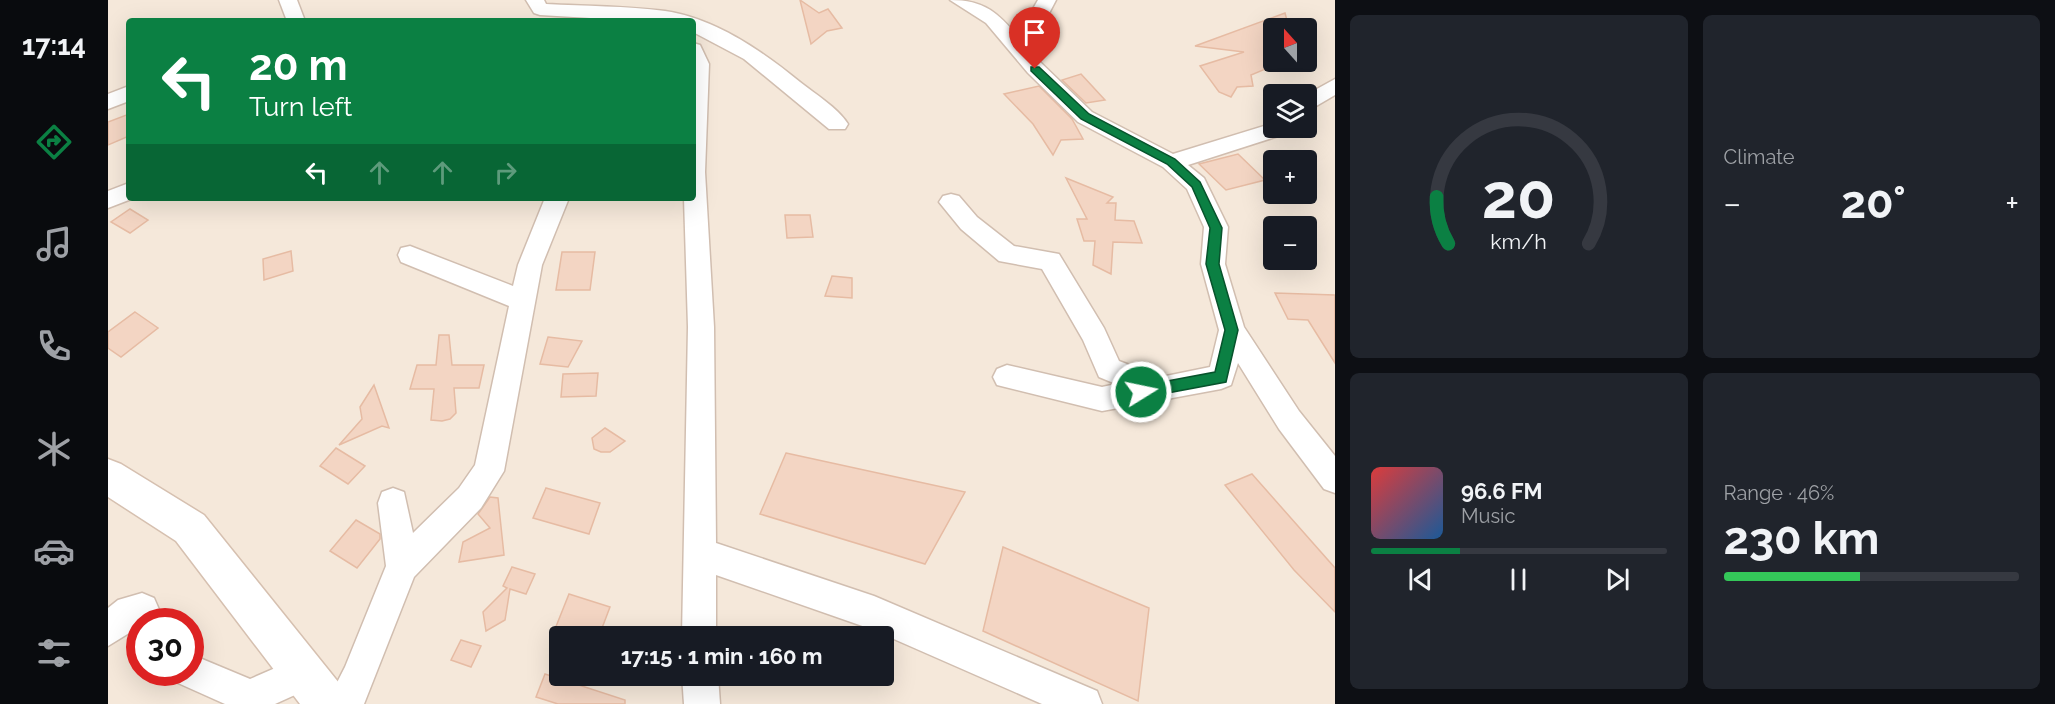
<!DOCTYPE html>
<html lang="en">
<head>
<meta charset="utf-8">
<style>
  body { margin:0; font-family:Raleway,sans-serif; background:#20242c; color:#f1f3f6; height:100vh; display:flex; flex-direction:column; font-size:22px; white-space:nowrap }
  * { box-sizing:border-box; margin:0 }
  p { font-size:20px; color:#9ea1a6 }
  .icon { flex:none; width:33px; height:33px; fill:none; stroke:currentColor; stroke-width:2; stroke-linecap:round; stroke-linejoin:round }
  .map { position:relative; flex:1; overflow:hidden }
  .side { display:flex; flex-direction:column; gap:15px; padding:15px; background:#0d0f14; width:720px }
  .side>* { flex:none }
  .hud { position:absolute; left:18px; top:18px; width:570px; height:183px; border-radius:6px; box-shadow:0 6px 24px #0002; background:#0b8043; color:#fff; overflow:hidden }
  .needle { width:39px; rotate:339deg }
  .fabs { position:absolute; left:1155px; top:18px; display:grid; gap:12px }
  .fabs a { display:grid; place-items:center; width:54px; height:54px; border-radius:6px; background:#171b24; box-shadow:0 6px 24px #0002; font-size:30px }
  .speed { position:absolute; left:18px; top:608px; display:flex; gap:12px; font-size:30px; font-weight:700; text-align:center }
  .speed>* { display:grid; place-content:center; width:78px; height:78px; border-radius:50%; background:#171b24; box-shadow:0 6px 24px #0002; line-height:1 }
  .speed .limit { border:9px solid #d22; background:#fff; color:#111 }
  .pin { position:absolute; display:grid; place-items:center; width:51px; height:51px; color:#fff; margin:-62px -26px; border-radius:50% 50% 50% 0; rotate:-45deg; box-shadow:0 0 6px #0007 }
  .pin .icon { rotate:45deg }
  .me { position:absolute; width:66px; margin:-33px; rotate:80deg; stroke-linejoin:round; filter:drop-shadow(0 0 4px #0008) }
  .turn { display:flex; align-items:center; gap:21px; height:126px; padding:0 24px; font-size:27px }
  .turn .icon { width:78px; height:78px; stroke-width:2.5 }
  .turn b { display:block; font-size:42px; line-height:51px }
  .lanes { display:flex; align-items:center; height:57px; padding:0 24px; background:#0003; justify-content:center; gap:30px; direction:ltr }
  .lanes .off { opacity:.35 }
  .big { font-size:45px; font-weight:700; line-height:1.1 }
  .side .widget { flex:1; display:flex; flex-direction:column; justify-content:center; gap:9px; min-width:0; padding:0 21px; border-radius:9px; background:#20242c }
  .side .dial { align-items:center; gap:0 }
  .dial svg { height:156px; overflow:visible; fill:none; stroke:#363941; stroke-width:7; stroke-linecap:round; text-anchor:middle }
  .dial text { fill:#f1f3f6; stroke:none }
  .song { display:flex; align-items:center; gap:18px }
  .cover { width:72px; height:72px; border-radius:9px; background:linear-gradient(135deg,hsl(0 70% 55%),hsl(210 70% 35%)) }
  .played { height:6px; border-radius:3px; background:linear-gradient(90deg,#0b8043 30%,#363941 30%) }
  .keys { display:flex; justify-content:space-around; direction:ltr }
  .heat { display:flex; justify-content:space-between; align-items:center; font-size:33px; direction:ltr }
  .charge { height:9px; border-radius:4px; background:linear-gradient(90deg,#34c759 46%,#363941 0) }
  .side .tiles { flex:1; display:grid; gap:15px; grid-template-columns:repeat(2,1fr) }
  .trip { position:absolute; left:441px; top:626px; width:345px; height:60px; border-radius:6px; background:#171b24; box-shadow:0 6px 24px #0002; font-weight:700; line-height:60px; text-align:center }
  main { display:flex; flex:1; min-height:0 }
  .tabs { display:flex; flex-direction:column; width:108px; justify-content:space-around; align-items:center; background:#090b0e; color:#9ea1a6 }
  .tabs .icon { width:42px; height:42px }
  .tabs .selected { color:#0b8043 }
  .tabs b { font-size:27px; color:#f1f3f6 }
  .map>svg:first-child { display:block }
  .residential { fill:#f5e8da; fill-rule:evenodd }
  .building { fill:#f3d5c3; stroke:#e6bba3; stroke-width:1.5 }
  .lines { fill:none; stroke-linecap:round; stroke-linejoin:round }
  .street-casing { stroke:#d1beb0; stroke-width:3 }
  .secondary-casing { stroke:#d6c0b0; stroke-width:3 }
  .street { fill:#fff; fill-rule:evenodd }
  .secondary { fill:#fff; fill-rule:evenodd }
  .route { fill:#0b8043; stroke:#07532c; stroke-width:1.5 }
</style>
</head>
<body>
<main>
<nav class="tabs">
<b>17:14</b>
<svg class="icon selected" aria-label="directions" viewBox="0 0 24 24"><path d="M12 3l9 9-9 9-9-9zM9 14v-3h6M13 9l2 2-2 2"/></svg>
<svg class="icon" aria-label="music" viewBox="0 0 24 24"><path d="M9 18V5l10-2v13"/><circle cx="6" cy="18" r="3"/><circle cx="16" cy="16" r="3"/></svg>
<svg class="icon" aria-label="phone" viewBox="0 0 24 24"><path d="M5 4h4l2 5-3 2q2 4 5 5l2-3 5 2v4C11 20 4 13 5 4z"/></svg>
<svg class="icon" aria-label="climate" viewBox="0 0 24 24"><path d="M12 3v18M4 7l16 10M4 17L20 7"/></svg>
<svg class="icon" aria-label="car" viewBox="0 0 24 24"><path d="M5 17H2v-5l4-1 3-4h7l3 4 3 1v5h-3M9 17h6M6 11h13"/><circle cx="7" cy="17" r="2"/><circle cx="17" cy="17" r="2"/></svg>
<svg class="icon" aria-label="filters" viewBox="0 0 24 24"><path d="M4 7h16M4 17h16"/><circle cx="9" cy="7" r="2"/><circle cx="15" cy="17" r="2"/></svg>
</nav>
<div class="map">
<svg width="1227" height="704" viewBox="0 0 1227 704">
  <rect width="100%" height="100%" fill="#fdf6ec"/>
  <!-- residential -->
  <path class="residential" d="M 0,0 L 1227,0 L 1227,704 L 0,704 ZM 21,21 L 585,21 L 585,198 L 21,198 ZM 1166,28 L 1198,28 L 1198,62 L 1166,62 ZM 1166,94 L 1198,94 L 1198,128 L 1166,128 ZM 1166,160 L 1198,160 L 1198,194 L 1166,194 ZM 1166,226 L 1198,226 L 1198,260 L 1166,260 ZM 32,621 L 82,621 L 82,672 L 32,672 ZM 452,636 L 776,636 L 776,675 L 452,675 Z"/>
  <!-- building -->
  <g class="building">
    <polygon points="692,0 711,13 720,9 734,28 719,31 703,44"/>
    <polygon points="1177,13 1181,28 1166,28 1166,62 1174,62 1143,75 1145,86 1129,87 1123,97 1111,92 1092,66 1136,52 1087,46"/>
    <polygon points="973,74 997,100 978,103 954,80"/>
    <polygon points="931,86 964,119 975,139 953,140 945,155 925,124 896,94"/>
    <polygon points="21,114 21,136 0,145 0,122"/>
    <polygon points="1130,154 1157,180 1118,190 1091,164"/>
    <polygon points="958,178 1005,197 999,203 1008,203 1007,220 1026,221 1034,243 1005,242 1003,274 985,265 987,241 976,241 969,219 979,219"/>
    <polygon points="22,209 40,220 22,233 3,222"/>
    <polygon points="677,215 702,215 705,237 679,238"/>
    <polygon points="183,251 185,271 156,280 155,259"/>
    <polygon points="454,252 487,252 482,290 448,290"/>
    <polygon points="724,276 744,278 744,298 717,296"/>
    <polygon points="1167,293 1227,295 1227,363 1200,320 1180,319"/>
    <polygon points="27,312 50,328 13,357 0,348 0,332"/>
    <polygon points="331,335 341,335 344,365 376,365 371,388 346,388 348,413 342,419 334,421 323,420 326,389 302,389 309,365 328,365"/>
    <polygon points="440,337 474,341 460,367 432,364"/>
    <polygon points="490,373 488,396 453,397 455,374"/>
    <polygon points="266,385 281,428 274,426 231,445 254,419 252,407"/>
    <polygon points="497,428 517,441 502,452 493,452 486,449 484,438"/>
    <polygon points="228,448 257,466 240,484 212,466"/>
    <polygon points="678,453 857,492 817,564 652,514"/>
    <polygon points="1144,474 1227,568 1227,612 1186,570 1117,485"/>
    <polygon points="438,488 492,503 481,534 425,518"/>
    <polygon points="382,497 390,498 396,555 351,562 355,542 382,528 370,514"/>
    <polygon points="248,520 272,534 272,539 249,568 222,551"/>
    <polygon points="895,547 1041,608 1030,701 875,631"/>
    <polygon points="404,567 427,574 418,594 402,589 397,620 378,631 375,612 399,588 395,586"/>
    <polygon points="461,594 502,607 491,636 468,636 447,629"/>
    <polygon points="353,640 373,646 363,667 343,660"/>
    <polygon points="437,674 517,700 517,704 450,704 428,697"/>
  </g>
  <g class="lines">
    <!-- street casing -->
    <g class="street-casing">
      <g id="street">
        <polygon points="171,0 189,0 197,21 179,21"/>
        <path d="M 418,0 L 436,0 L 438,4 C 477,6 518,6 557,11 C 606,18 653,50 692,82 C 707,94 729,107 740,124 L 737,129 L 721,129 L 636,59 L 585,32 L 585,21 L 533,21 L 432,15 L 426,13 Z"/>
        <path d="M 842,0 C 878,0 891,14 913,40 L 918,21 L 930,0 L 948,0 L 937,21 L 930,60 L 984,112 L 1065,154 L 1166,123 L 1166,128 L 1182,128 L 1180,133 L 1080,165 L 1096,178 L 1120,227 L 1117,264 L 1136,327 L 1191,411 L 1227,456 L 1227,493 L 1216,489 L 1171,429 L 1130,363 L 1123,385 L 1113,389 L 994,411 L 889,385 L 885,377 L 889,369 L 899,365 L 994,387 L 1008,384 L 991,377 L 975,340 L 934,269 L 891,261 L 853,229 L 831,202 L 835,196 L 843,194 L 851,196 L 869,217 L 906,246 L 951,254 L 996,328 L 1011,361 L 1053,377 L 1102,367 L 1111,330 L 1093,264 L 1096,227 L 1079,189 L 1055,167 L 970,122 L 920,73 L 878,23 Z"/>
        <polygon points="585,43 592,45 601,64 597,172 606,327 608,543 766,596 989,691 994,704 934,704 763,629 608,575 608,636 574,636 580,327 576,198 585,198"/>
        <polygon points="1227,79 1227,95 1198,112 1198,95"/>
        <polygon points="21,86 21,101 0,109 0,94"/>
        <polygon points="21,183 21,198 26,198 0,208 0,191"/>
        <polygon points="437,198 461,198 434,265 396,471 373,508 306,577 256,704 218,704 237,667 278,566 270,503 274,492 285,488 296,492 305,533 351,488 367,465 401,306 293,262 290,255 293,248 302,246 405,286 410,265"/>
        <polygon points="34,593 46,598 56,621 32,621 32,635 26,630 0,646 0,608 10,600"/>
        <polygon points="82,654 142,679 197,655 209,661 215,673 209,685 167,704 117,704 70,683 65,672 82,672"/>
        <polygon points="574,675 610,675 612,704 576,704"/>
      </g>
    </g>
    <!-- secondary casing -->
    <g class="secondary-casing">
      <polygon id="secondary" points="0,459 13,464 96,515 235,688 241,704 192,704 68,541 0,497"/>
    </g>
    <!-- street -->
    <use href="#street" class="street"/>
    <!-- secondary -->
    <use href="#secondary" class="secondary"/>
  </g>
  <!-- route -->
  <polygon class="route" points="923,67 931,67 981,114 1067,159 1092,182 1114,228 1111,264 1130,330 1118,382 1033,398 1028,397 1026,392 1033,386 1107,372 1117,330 1098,264 1102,228 1084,187 1059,164 973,119 923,71"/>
</svg>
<div class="fabs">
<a><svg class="needle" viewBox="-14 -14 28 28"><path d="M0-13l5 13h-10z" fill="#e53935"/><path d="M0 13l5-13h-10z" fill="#9ea1a6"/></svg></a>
<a><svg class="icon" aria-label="layers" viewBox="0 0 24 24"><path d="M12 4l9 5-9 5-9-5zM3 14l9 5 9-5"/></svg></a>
<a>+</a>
<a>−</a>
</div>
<div class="speed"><div class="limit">30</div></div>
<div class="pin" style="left:927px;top:69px;background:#d93025"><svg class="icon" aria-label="arrive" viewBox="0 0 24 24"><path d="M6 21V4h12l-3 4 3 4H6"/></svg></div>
<svg class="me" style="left:1033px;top:392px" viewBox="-20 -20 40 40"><circle r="17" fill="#0b8043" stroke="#fff" stroke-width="3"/><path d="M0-11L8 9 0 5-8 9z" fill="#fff"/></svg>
<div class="trip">17:15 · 1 min · 160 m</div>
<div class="hud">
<div class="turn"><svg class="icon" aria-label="left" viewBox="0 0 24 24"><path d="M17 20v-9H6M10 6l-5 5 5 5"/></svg><div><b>20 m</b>Turn left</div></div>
<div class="lanes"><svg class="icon" aria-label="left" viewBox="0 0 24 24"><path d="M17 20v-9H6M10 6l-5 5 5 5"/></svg><svg class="icon off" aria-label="ahead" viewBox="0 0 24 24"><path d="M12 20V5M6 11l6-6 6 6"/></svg><svg class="icon off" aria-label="ahead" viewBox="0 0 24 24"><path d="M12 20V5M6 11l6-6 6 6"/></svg><svg class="icon off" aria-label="right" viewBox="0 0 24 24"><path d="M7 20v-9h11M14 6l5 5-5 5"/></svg></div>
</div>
</div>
<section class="side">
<div class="tiles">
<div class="widget dial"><svg viewBox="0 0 100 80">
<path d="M14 69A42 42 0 1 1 86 69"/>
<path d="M14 69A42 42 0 0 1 8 45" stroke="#0b8043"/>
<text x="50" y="56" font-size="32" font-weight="700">20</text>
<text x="50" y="72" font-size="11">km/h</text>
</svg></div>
<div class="widget"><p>Climate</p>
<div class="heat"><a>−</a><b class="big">20°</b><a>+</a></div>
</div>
<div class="widget">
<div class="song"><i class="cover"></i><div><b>96.6 FM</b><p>Music</p></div></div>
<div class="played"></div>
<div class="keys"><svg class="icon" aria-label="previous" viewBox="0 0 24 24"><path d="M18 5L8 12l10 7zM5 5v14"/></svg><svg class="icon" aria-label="pause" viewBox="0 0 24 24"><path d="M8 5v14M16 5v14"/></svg><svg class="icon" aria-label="next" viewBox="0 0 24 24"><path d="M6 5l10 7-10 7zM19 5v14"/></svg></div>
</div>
<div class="widget"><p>Range · 46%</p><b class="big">230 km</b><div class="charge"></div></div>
</div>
</section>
</main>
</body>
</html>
